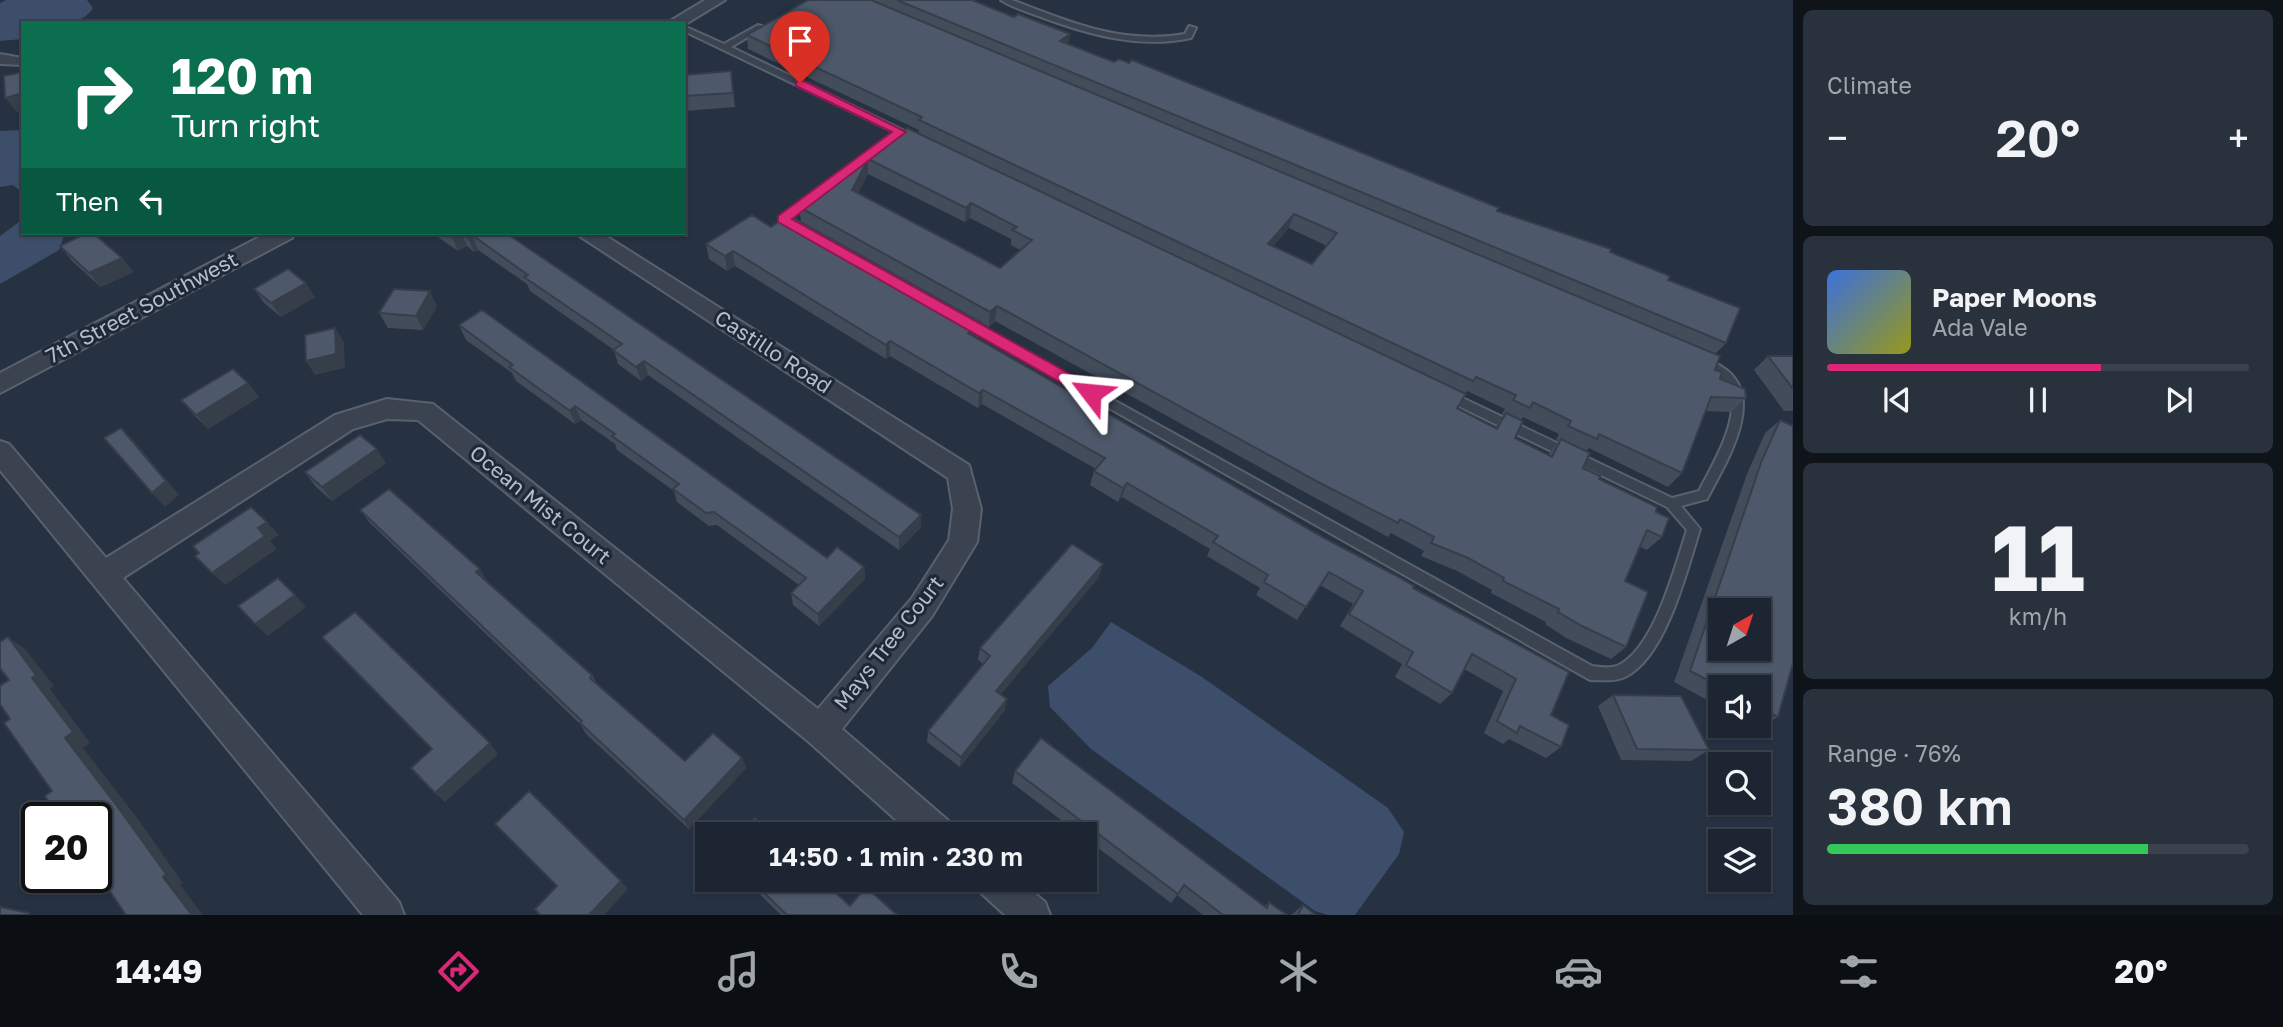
<!DOCTYPE html>
<html lang="en">
<head>
<meta charset="utf-8">
<style>
  body { margin:0; font-family:"Golos Text",sans-serif; background:#29313d; color:#f1f3f6; height:100vh; display:flex; flex-direction:column; font-size:26px; white-space:nowrap }
  * { box-sizing:border-box; margin:0 }
  p { font-size:23px; color:#a0a5ab }
  .icon { flex:none; width:38px; height:38px; fill:none; stroke:currentColor; stroke-width:2; stroke-linecap:round; stroke-linejoin:round }
  .map { position:relative; flex:1; overflow:hidden }
  .sheet { display:flex; flex-direction:column; gap:10px; padding:10px; background:#0f141b; width:490px }
  .sheet>* { flex:none }
  .guide { position:absolute; left:21px; top:21px; width:665px; height:214px; border-radius:0px; box-shadow:0 2px 5px #0004,0 0 0 2px #3a424d; background:#0b6e4f; color:#fff; overflow:hidden }
  .needle { width:46px; rotate:39deg }
  .tools { position:absolute; left:1708px; top:598px; display:grid; gap:14px }
  .tools a { display:grid; place-items:center; width:63px; height:63px; border-radius:0px; background:#1c2531; box-shadow:0 2px 5px #0004,0 0 0 2px #3a424d; font-size:35px }
  .speed { position:absolute; left:21px; top:802px; display:flex; gap:14px; font-size:35px; font-weight:700; text-align:center }
  .speed>* { display:grid; place-content:center; width:91px; height:91px; border-radius:50%; background:#1c2531; box-shadow:0 2px 5px #0004,0 0 0 2px #3a424d; line-height:1 }
  .speed .limit { border:4px solid #111; border-radius:10px; background:#fff; color:#111 }
  .pin { position:absolute; display:grid; place-items:center; width:60px; height:60px; color:#fff; margin:-72px -30px; border-radius:50% 50% 50% 0; rotate:-45deg; box-shadow:0 0 7px #0007 }
  .pin .icon { rotate:45deg }
  .me { position:absolute; width:77px; margin:-38px; rotate:299deg; stroke-linejoin:round; filter:drop-shadow(0 0 5px #0008) }
  .turn { display:flex; align-items:center; gap:24px; height:147px; padding:0 35px; font-size:32px }
  .turn .icon { width:91px; height:91px; stroke-width:2.5 }
  .turn b { display:block; font-size:49px; line-height:60px }
  .then { display:flex; align-items:center; height:66px; padding:0 35px; background:#0003; gap:14px; font-size:26px }
  .big { font-size:52px; font-weight:600; line-height:1.1 }
  .sheet .card { flex:1; display:flex; flex-direction:column; justify-content:center; gap:10px; min-width:0; padding:0 24px; border-radius:10px; background:#29313d }
  .sheet .dial { align-items:center; gap:0 }
  .dial b { font-size:91px; line-height:1 }
  .song { display:flex; align-items:center; gap:21px }
  .cover { width:84px; height:84px; border-radius:10px; background:linear-gradient(135deg,hsl(220 70% 55%),hsl(60 70% 35%)) }
  .played { height:7px; border-radius:4px; background:linear-gradient(90deg,#db2777 65%,#3a424d 65%) }
  .keys { display:flex; justify-content:space-around; direction:ltr }
  .heat { display:flex; justify-content:space-between; align-items:center; font-size:38px; direction:ltr }
  .charge { height:10px; border-radius:5px; background:linear-gradient(90deg,#34c759 76%,#3a424d 0) }
  .trip { position:absolute; left:695px; top:822px; width:402px; height:70px; border-radius:0px; background:#1c2531; box-shadow:0 2px 5px #0004,0 0 0 2px #3a424d; font-weight:600; line-height:70px; text-align:center }
  .dock { display:flex; height:112px; justify-content:space-around; align-items:center; background:#0b0f14; color:#a0a5ab }
  .dock .icon { width:49px; height:49px }
  .dock .selected { color:#db2777 }
  .dock b { font-size:32px; color:#f1f3f6 }
  main { display:flex; flex:1; min-height:0 }
  .map>svg:first-child { display:block }
  .water { fill:#3c4e69 }
  .lines { fill:none; stroke-linecap:round; stroke-linejoin:round }
  .service-casing { stroke:#58616e; stroke-width:4 }
  .minor-casing { stroke:#58616e; stroke-width:4 }
  .service { fill:#3b4351; fill-rule:evenodd }
  .minor { fill:#3b4351; fill-rule:evenodd }
  .wall { fill:#424c5b; fill-rule:evenodd }
  .shaded-wall { fill:#363e4a }
  .building { fill:#4d586a; stroke:#363e4a; stroke-width:2; fill-rule:evenodd }
  .route { fill:#db2777; stroke:#8e194d; stroke-width:2 }
  .labels { text-anchor:middle; stroke-width:6; stroke-linejoin:round; paint-order:stroke }
  .street-label { font-size:21px; fill:#b7becb; stroke:#1f2836 }
</style>
</head>
<body>
<main>
<div class="map">
<svg width="1793" height="915" viewBox="0 0 1793 915">
  <rect width="100%" height="100%" fill="#263141"/>
  <!-- water -->
  <g class="water">
    <path d="M 6,0 L 87,0 L 93,8 C 79,30 45,23 23,23 L 23,39 L 0,41 L 0,3 Z"/>
    <polygon points="23,130 23,193 13,185 0,187 0,131"/>
    <polygon points="23,219 23,233 65,233 59,250 0,284 0,236"/>
    <polygon points="1111,622 1202,677 1388,808 1404,832 1399,854 1355,915 1328,915 1315,911 1091,749 1050,707 1048,686 1092,648"/>
  </g>
  <g class="lines">
    <!-- service casing -->
    <g class="service-casing">
      <g id="service">
        <path d="M 1001,0 L 1012,0 C 1070,22 1122,45 1185,34 L 1189,26 L 1196,28 L 1191,38 C 1139,49 1090,35 1041,17 C 1028,12 1013,8 1001,0 Z"/>
        <polygon points="758,25 765,27 731,47 919,138 914,141 901,135 790,219 797,224 792,227 779,221 779,217 894,132 684,31 684,26 724,44"/>
        <path d="M 966,318 L 1592,666 C 1600,667 1611,669 1619,665 C 1655,647 1675,566 1687,530 L 1667,507 L 1444,399 L 1442,396 L 1444,393 L 1452,393 L 1672,498 L 1699,491 C 1712,465 1743,416 1728,387 C 1721,375 1709,370 1698,363 L 1696,360 L 1698,357 C 1707,356 1714,362 1722,367 C 1769,396 1725,464 1707,499 L 1681,506 L 1700,529 C 1687,570 1667,654 1627,676 C 1616,682 1602,680 1590,680 L 962,325 L 961,322 Z"/>
      </g>
    </g>
    <!-- minor casing -->
    <g class="minor-casing">
      <g id="minor">
        <polygon points="705,0 725,0 684,25 667,23"/>
        <polygon points="0,54 22,58 23,65 0,64"/>
        <polygon points="267,233 295,233 292,238 0,393 0,373"/>
        <polygon points="575,233 601,233 969,465 981,509 977,542 932,616 842,729 951,823 956,835 913,835 809,742 418,420 387,419 353,429 123,578 399,902 404,915 363,915 0,470 0,441 9,444 106,558 335,415 387,399 433,404 818,709 912,598 949,540 953,509 948,478"/>
        <polygon points="975,880 1019,880 1045,902 1050,915 1005,915 980,892"/>
      </g>
    </g>
    <!-- service -->
    <use href="#service" class="service"/>
    <!-- minor -->
    <use href="#minor" class="minor"/>
  </g>
  <!-- wall -->
  <g class="wall">
    <path d="M 808,0 L 972,0 L 1014,17 L 1070,34 L 1068,44 L 1497,211 L 1610,252 L 1668,280 L 1726,343 L 1715,354 L 1715,370 L 1720,379 L 1746,398 L 1731,412 L 1706,411 L 1682,473 L 1668,487 L 1589,448 L 1586,451 L 1583,468 L 1599,479 L 1656,512 L 1662,537 L 1647,550 L 1640,547 L 1625,581 L 1626,647 L 1611,659 L 1568,639 L 1545,624 L 1546,622 L 1491,593 L 1492,590 L 1457,571 L 1421,556 L 1424,551 L 1391,533 L 1388,537 L 1310,495 L 995,321 L 989,327 L 801,222 L 799,207 L 907,128 L 919,133 L 919,130 L 748,49 L 747,35 ZM 868,174 L 965,222 L 970,218 L 1011,239 L 1011,245 L 1020,250 L 1000,268 L 858,193 ZM 1289,228 L 1327,246 L 1312,264 L 1273,246 ZM 1467,391 L 1505,409 L 1502,414 L 1504,415 L 1495,428 L 1457,408 ZM 1523,417 L 1559,434 L 1556,440 L 1559,441 L 1548,455 L 1515,438 L 1521,420 Z"/>
    <polygon points="684,75 733,86 735,107 684,111"/>
    <polygon points="771,227 978,337 977,338 1413,588 1569,672 1551,715 1561,747 1546,758 1509,739 1503,744 1484,733 1503,691 1464,669 1452,693 1440,704 1395,677 1402,664 1340,626 1353,604 1320,585 1297,620 1256,595 1260,588 1207,556 1210,549 1122,497 1118,502 1090,485 1094,471 1096,469 982,404 978,408 890,356 886,359 735,266 727,271 709,259 706,244"/>
    <polygon points="432,233 506,233 921,515 921,527 899,550 648,375 641,381 618,364 614,350 530,291 527,284 478,250 474,252 467,246 458,251"/>
    <polygon points="60,246 134,272 101,287 72,261"/>
    <polygon points="254,289 315,297 281,317 264,303"/>
    <polygon points="437,306 423,330 388,328 379,313"/>
    <polygon points="459,325 827,558 864,567 865,579 819,626 793,605 791,593 799,585 717,525 709,526 677,502 674,491 617,450 615,444 581,420 575,424 516,381 512,373 466,340"/>
    <polygon points="1768,356 1793,356 1793,411 1784,411 1754,370"/>
    <polygon points="248,383 259,397 208,429 193,414 181,400"/>
    <polygon points="1780,420 1793,426 1793,667 1792,668 1778,717 1759,728 1756,726 1759,726 1759,688 1720,688 1720,707 1674,682 1747,474 1765,433"/>
    <polygon points="386,463 332,501 315,486 305,472"/>
    <polygon points="360,510 488,582 592,675 597,684 685,761 742,758 746,768 689,829 586,734 580,724 370,523"/>
    <polygon points="1099,577 1001,694 1005,710 960,767 927,742 928,731 983,664 978,660 980,648"/>
    <polygon points="1613,695 1709,750 1691,761 1621,760 1598,706"/>
    <polygon points="1015,771 1265,906 1269,902 1287,915 1203,915 1177,895 1171,903 1085,838 1085,835 1081,835 1012,783"/>
    <polygon points="745,880 822,880 850,906 897,915 781,915"/>
    <polygon points="1303,905 1316,915 1291,915"/>
  </g>
  <!-- shaded-wall -->
  <g class="shaded-wall">
    <polygon points="1070,34 1068,48 1060,41"/>
    <polygon points="23,93 23,110 17,112 5,98"/>
    <polygon points="868,159 868,174 852,205 852,190"/>
    <polygon points="971,203 970,218 965,222 966,208"/>
    <polygon points="1294,214 1289,228 1262,258 1268,244"/>
    <polygon points="459,233 461,233 467,246 458,251 452,237"/>
    <polygon points="472,235 478,250 474,252 468,238"/>
    <polygon points="733,251 735,266 727,271 725,256"/>
    <polygon points="122,258 134,272 101,287 89,273"/>
    <polygon points="306,283 315,297 281,317 271,303"/>
    <polygon points="430,291 437,306 423,330 416,316"/>
    <polygon points="997,306 995,321 989,327 990,312"/>
    <polygon points="980,322 978,337 967,348 968,333"/>
    <polygon points="335,328 344,342 345,368 315,375 306,361"/>
    <polygon points="890,341 890,356 886,359 886,345"/>
    <polygon points="644,361 648,375 641,381 636,367"/>
    <polygon points="248,383 259,397 208,429 196,415"/>
    <polygon points="983,390 982,404 978,408 979,393"/>
    <polygon points="575,406 581,420 575,424 570,411"/>
    <polygon points="121,428 135,442 179,495 165,507 152,493"/>
    <polygon points="377,449 386,463 332,501 322,487"/>
    <polygon points="1127,483 1122,497 1118,502 1123,488"/>
    <polygon points="921,515 921,527 899,550 899,537"/>
    <polygon points="267,522 279,535 270,541 277,549 225,585 212,573 258,528"/>
    <polygon points="1103,564 1099,577 994,702 996,691"/>
    <polygon points="864,567 865,579 819,626 818,614"/>
    <polygon points="480,569 488,582 484,585 476,572"/>
    <polygon points="295,595 306,607 268,636 255,624"/>
    <polygon points="8,637 25,649 54,686 50,689 90,743 83,748 135,815 183,883 180,885 203,915 192,915 65,738"/>
    <polygon points="1007,699 1005,710 960,767 961,757"/>
    <polygon points="490,743 498,754 445,802 435,793"/>
    <polygon points="742,758 746,768 689,829 684,820"/>
    <polygon points="621,881 628,889 604,915 589,915"/>
  </g>
  <!-- building -->
  <g class="building">
    <path d="M 808,0 L 871,0 L 1720,356 L 1715,370 L 1722,372 L 1720,379 L 1745,389 L 1746,398 L 1711,397 L 1682,473 L 1599,434 L 1597,439 L 1568,426 L 1571,421 L 1533,402 L 1530,408 L 1513,400 L 1516,395 L 1476,377 L 1473,381 L 919,120 L 922,117 L 747,35 ZM 1294,214 L 1337,233 L 1312,264 L 1268,244 Z"/>
    <polygon points="897,0 972,0 1014,17 1018,14 1070,34 1060,41 1114,62 1119,59 1129,63 1132,60 1499,208 1497,211 1611,249 1610,252 1670,276 1668,280 1740,308 1726,343"/>
    <polygon points="731,71 733,93 684,96 684,75"/>
    <polygon points="23,72 23,93 5,98 4,76"/>
    <path d="M 907,128 L 1466,394 L 1457,408 L 1497,429 L 1506,413 L 1523,421 L 1515,438 L 1552,457 L 1561,439 L 1590,453 L 1583,468 L 1600,476 L 1599,479 L 1657,507 L 1656,512 L 1669,518 L 1662,537 L 1647,530 L 1625,581 L 1648,592 L 1626,647 L 1582,626 L 1558,612 L 1559,609 L 1503,581 L 1504,578 L 1468,558 L 1431,543 L 1434,537 L 1400,519 L 1398,523 L 1318,482 L 997,306 L 990,312 L 799,207 ZM 868,159 L 966,208 L 971,203 L 1017,227 L 1012,230 L 1032,240 L 1000,268 L 852,190 Z"/>
    <polygon points="752,215 771,227 788,215 980,322 968,333 1326,539 1395,575 1414,586 1413,588 1569,672 1551,715 1569,725 1561,747 1520,726 1517,733 1497,721 1516,679 1472,654 1452,693 1406,665 1413,652 1349,614 1363,591 1329,572 1306,607 1264,582 1268,575 1213,542 1218,536 1127,483 1123,488 1094,471 1105,458 983,390 979,393 890,341 886,345 733,251 725,256 706,244"/>
    <polygon points="87,233 93,233 122,258 89,273 60,246"/>
    <polygon points="445,233 459,233 452,237"/>
    <polygon points="461,233 506,233 921,515 899,537 644,361 636,367 613,350 622,344 524,277 528,275 472,235 468,238"/>
    <polygon points="288,269 306,283 271,303 254,289"/>
    <polygon points="394,289 430,291 416,316 379,313"/>
    <polygon points="482,310 827,558 837,547 864,567 818,614 791,593 806,578 714,512 706,513 673,489 679,484 612,436 615,434 575,406 570,411 509,367 513,365 459,325"/>
    <polygon points="335,328 336,354 306,361 305,335"/>
    <polygon points="1768,356 1793,356 1793,389"/>
    <polygon points="233,369 248,383 196,415 181,400"/>
    <path d="M 1780,420 L 1793,426 L 1793,663 L 1778,717 L 1759,707 L 1759,688 L 1723,688 L 1690,671 L 1762,460 ZM 1720,611 L 1759,611 L 1759,649 L 1720,649 Z"/>
    <polygon points="121,428 166,481 152,493 104,438"/>
    <polygon points="360,435 377,449 322,487 305,472"/>
    <polygon points="389,489 480,569 476,572 592,675 590,678 685,761 713,733 742,758 684,820 580,723 582,721 360,510"/>
    <polygon points="251,507 267,522 258,528 265,536 212,573 195,556 199,553 193,546"/>
    <polygon points="1072,544 1103,564 996,691 1007,699 961,757 928,731 990,656 980,648"/>
    <polygon points="278,578 295,595 255,624 238,606"/>
    <polygon points="355,612 490,743 435,793 411,768 432,749 322,637"/>
    <polygon points="8,637 36,675 32,678 73,732 65,738 117,806 166,874 163,877 192,915 126,915 96,871 96,817 59,817 45,796 52,791 4,723 10,719 0,704 0,686 9,680 0,668 0,642"/>
    <polygon points="1613,695 1681,696 1709,750 1637,749"/>
    <polygon points="1041,738 1267,908 1269,902 1287,915 1223,915 1184,885 1178,894 1015,771"/>
    <polygon points="529,791 621,881 589,915 540,915 535,909 557,886 495,824"/>
    <polygon points="755,818 773,835 739,835"/>
    <polygon points="751,880 822,880 850,906 866,887 897,915 787,915"/>
    <polygon points="1303,905 1316,915 1298,915"/>
    <polygon points="0,907 29,913 28,915 0,915"/>
  </g>
  <!-- route -->
  <polygon class="route" points="796,81 804,81 906,132 792,219 1097,389 1097,397 1086,397 778,222 778,216 892,132 796,86"/>
  <g class="labels">
    <!-- street labels -->
    <g class="street-label">
      <text transform="translate(142 308) rotate(-28)" y="7">7th Street Southwest</text>
      <text transform="translate(773 352) rotate(33)" y="7">Castillo Road</text>
      <text transform="translate(540 505) rotate(39)" y="7">Ocean Mist Court</text>
      <text transform="translate(889 643) rotate(-52)" y="7">Mays Tree Court</text>
    </g>
  </g>
</svg>
<div class="tools">
<a><svg class="needle" viewBox="-14 -14 28 28"><path d="M0-13l5 13h-10z" fill="#e53935"/><path d="M0 13l5-13h-10z" fill="#a0a5ab"/></svg></a>
<a><svg class="icon" aria-label="sound" viewBox="0 0 24 24"><path d="M4 9h4l5-4v14l-5-4H4zM17 9q2 3 0 6"/></svg></a>
<a><svg class="icon" aria-label="search" viewBox="0 0 24 24"><circle cx="10" cy="10" r="6"/><path d="M15 15l6 6"/></svg></a>
<a><svg class="icon" aria-label="layers" viewBox="0 0 24 24"><path d="M12 4l9 5-9 5-9-5zM3 14l9 5 9-5"/></svg></a>
</div>
<div class="speed"><div class="limit">20</div></div>
<div class="pin" style="left:800px;top:83px;background:#d93025"><svg class="icon" aria-label="arrive" viewBox="0 0 24 24"><path d="M6 21V4h12l-3 4 3 4H6"/></svg></div>
<svg class="me" style="left:1091px;top:393px" viewBox="-20 -20 40 40"><path d="M0-17L14 15 0 8-14 15z" fill="#db2777" stroke="#fff" stroke-width="4"/></svg>
<div class="trip">14:50 · 1 min · 230 m</div>
<div class="guide">
<div class="turn"><svg class="icon" aria-label="right" viewBox="0 0 24 24"><path d="M7 20v-9h11M14 6l5 5-5 5"/></svg><div><b>120 m</b>Turn right</div></div>
<div class="then">Then<svg class="icon" aria-label="left" viewBox="0 0 24 24"><path d="M17 20v-9H6M10 6l-5 5 5 5"/></svg></div>
</div>
</div>
<section class="sheet">
<div class="card"><p>Climate</p>
<div class="heat"><a>−</a><b class="big">20°</b><a>+</a></div>
</div>
<div class="card">
<div class="song"><i class="cover"></i><div><b>Paper Moons</b><p>Ada Vale</p></div></div>
<div class="played"></div>
<div class="keys"><svg class="icon" aria-label="previous" viewBox="0 0 24 24"><path d="M18 5L8 12l10 7zM5 5v14"/></svg><svg class="icon" aria-label="pause" viewBox="0 0 24 24"><path d="M8 5v14M16 5v14"/></svg><svg class="icon" aria-label="next" viewBox="0 0 24 24"><path d="M6 5l10 7-10 7zM19 5v14"/></svg></div>
</div>
<div class="card dial"><b>11</b><p>km/h</p></div>
<div class="card"><p>Range · 76%</p><b class="big">380 km</b><div class="charge"></div></div>
</section>
</main>
<nav class="dock">
<b>14:49</b>
<svg class="icon selected" aria-label="directions" viewBox="0 0 24 24"><path d="M12 3l9 9-9 9-9-9zM9 14v-3h6M13 9l2 2-2 2"/></svg>
<svg class="icon" aria-label="music" viewBox="0 0 24 24"><path d="M9 18V5l10-2v13"/><circle cx="6" cy="18" r="3"/><circle cx="16" cy="16" r="3"/></svg>
<svg class="icon" aria-label="phone" viewBox="0 0 24 24"><path d="M5 4h4l2 5-3 2q2 4 5 5l2-3 5 2v4C11 20 4 13 5 4z"/></svg>
<svg class="icon" aria-label="climate" viewBox="0 0 24 24"><path d="M12 3v18M4 7l16 10M4 17L20 7"/></svg>
<svg class="icon" aria-label="car" viewBox="0 0 24 24"><path d="M5 17H2v-5l4-1 3-4h7l3 4 3 1v5h-3M9 17h6M6 11h13"/><circle cx="7" cy="17" r="2"/><circle cx="17" cy="17" r="2"/></svg>
<svg class="icon" aria-label="filters" viewBox="0 0 24 24"><path d="M4 7h16M4 17h16"/><circle cx="9" cy="7" r="2"/><circle cx="15" cy="17" r="2"/></svg>
<b>20°</b>
</nav>
</body>
</html>
